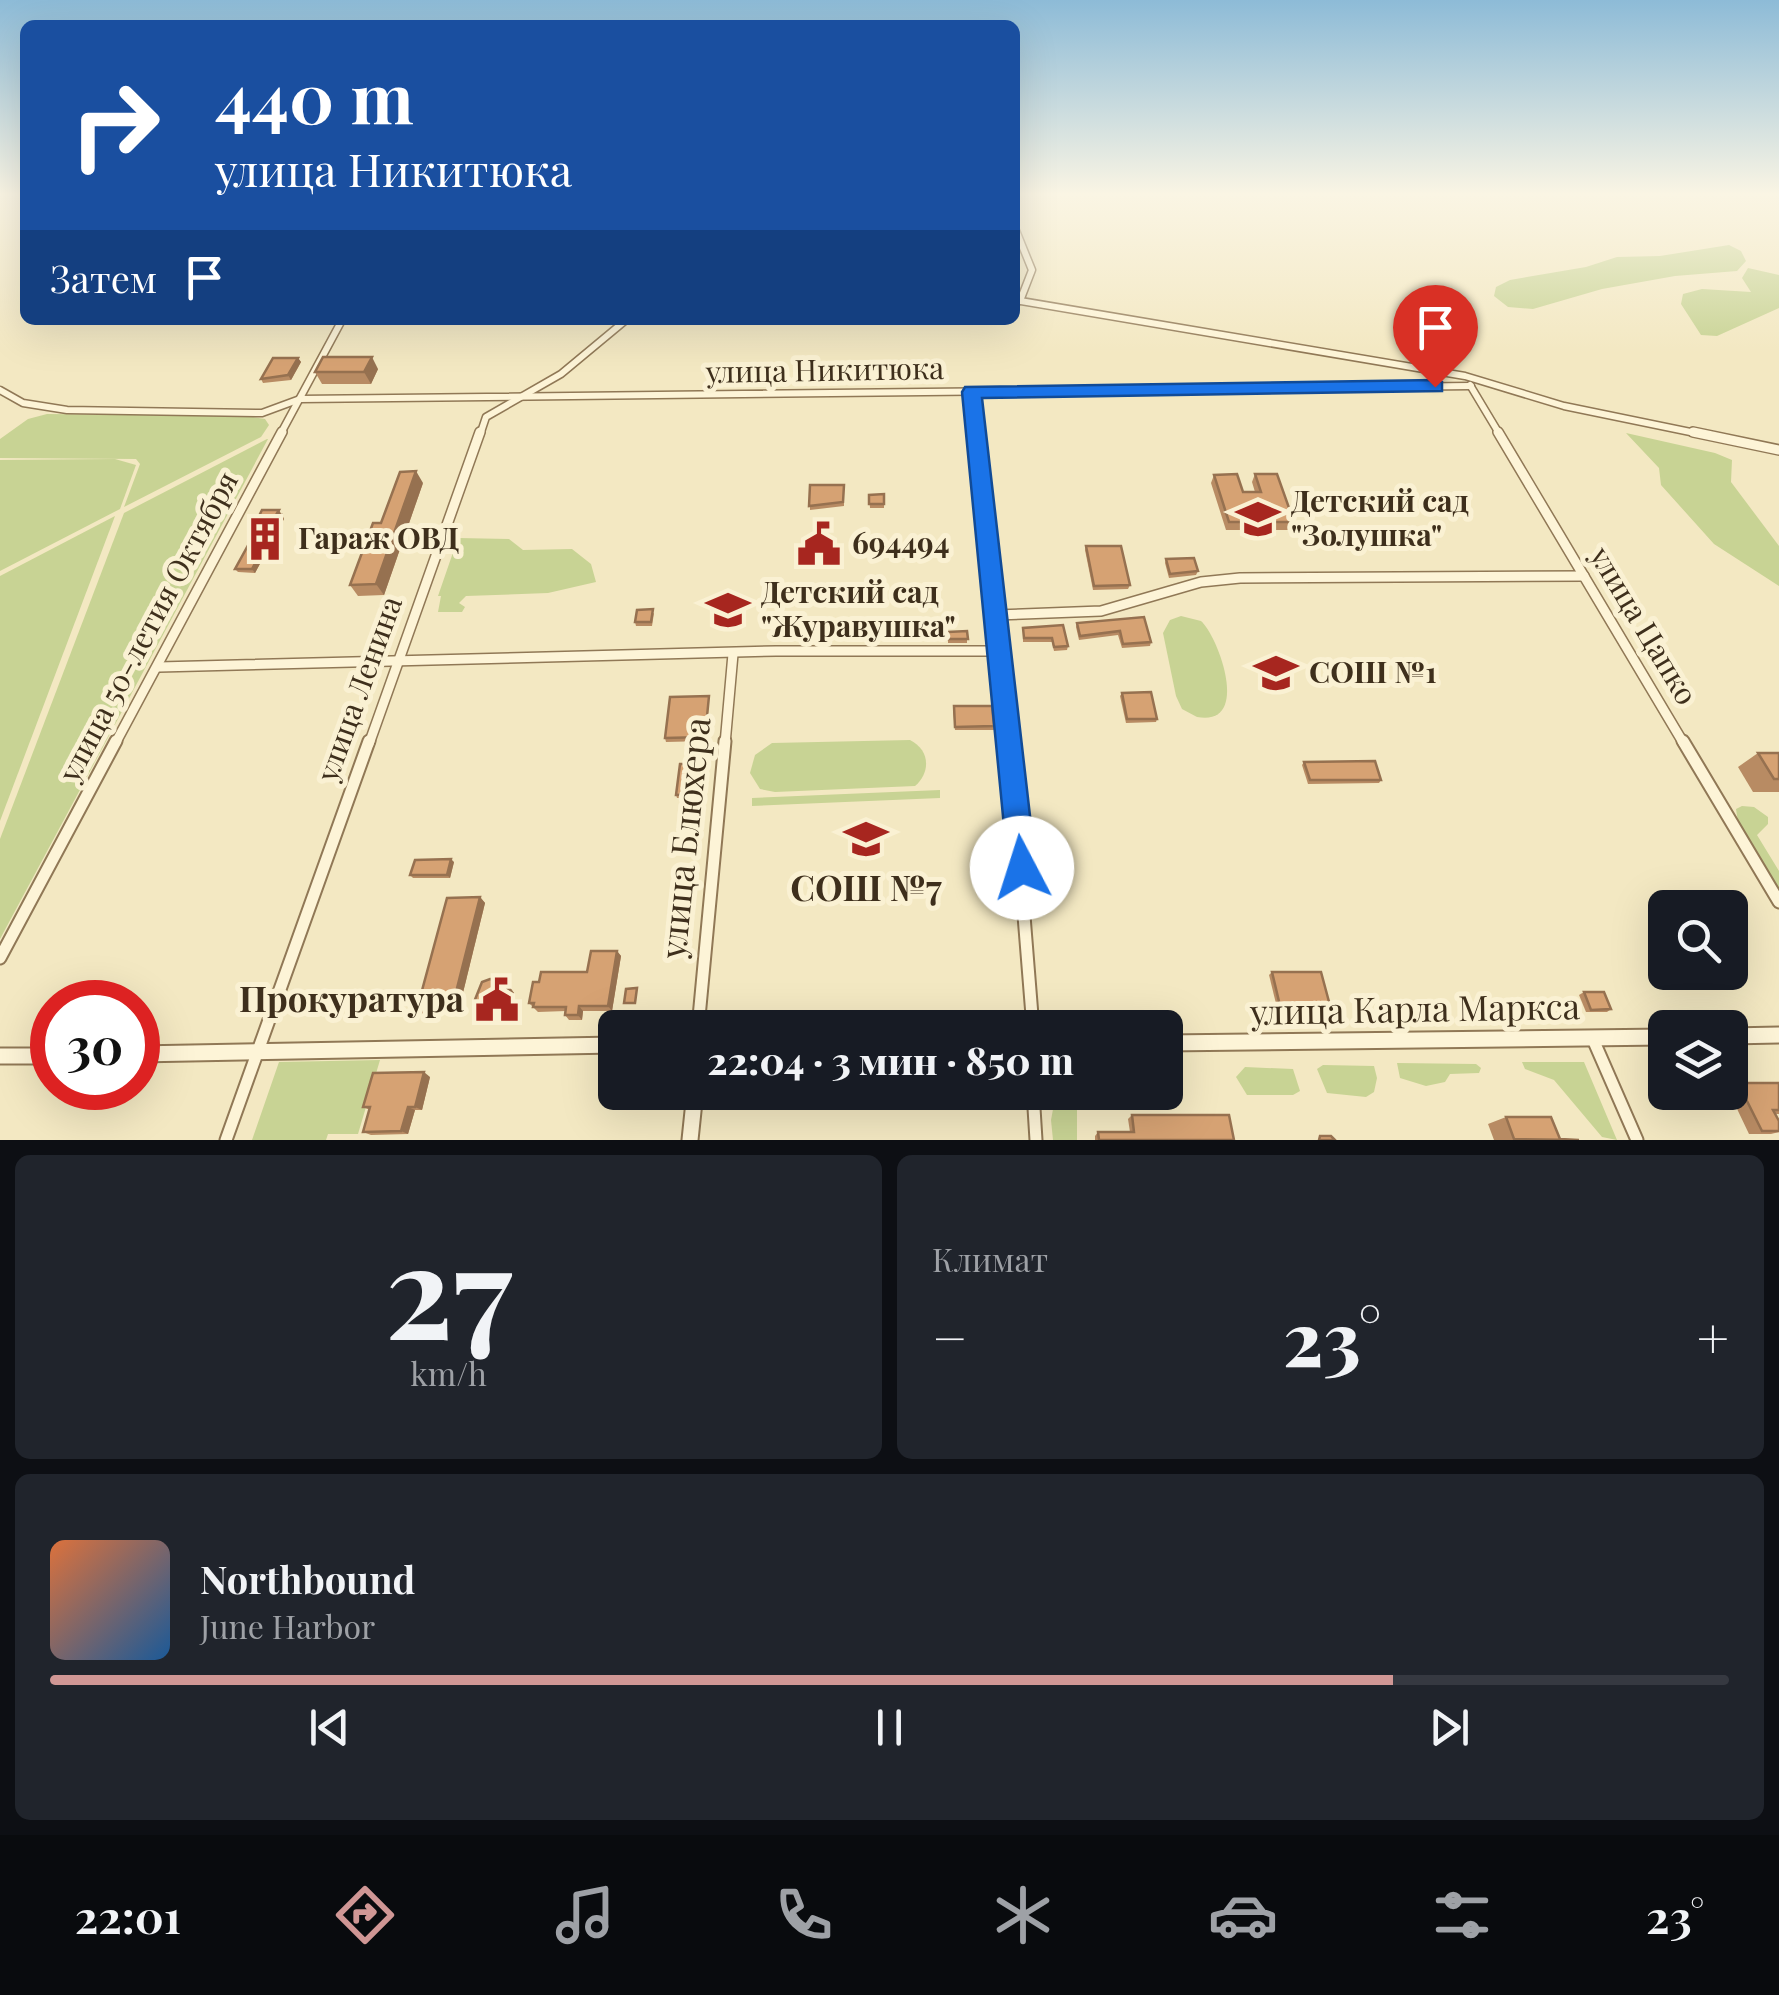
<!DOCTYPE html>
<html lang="ru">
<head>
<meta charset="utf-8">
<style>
  body { margin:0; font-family:"Playfair Display",serif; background:#20242c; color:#f1f3f6; height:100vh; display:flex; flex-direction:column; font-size:38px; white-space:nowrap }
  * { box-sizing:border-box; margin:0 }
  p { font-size:32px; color:#9ea1a6 }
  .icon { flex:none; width:55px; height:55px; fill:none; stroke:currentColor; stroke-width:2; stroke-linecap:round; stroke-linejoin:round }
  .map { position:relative; height:1140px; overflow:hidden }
  .side { display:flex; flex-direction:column; gap:15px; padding:15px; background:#0d0f14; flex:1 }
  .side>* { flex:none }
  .banner { position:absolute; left:20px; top:20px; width:1000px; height:305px; border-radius:15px; box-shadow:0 10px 40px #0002; background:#1a4fa0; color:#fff; overflow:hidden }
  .buttons { position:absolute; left:1648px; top:890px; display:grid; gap:20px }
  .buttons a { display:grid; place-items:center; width:100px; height:100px; border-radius:15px; background:#171b24; box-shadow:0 10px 40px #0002; font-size:50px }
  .speed { position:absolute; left:30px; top:980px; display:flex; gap:20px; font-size:50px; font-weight:700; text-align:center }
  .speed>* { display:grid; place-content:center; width:130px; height:130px; border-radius:50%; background:#171b24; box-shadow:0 10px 40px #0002; line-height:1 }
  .speed .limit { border:15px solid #d22; background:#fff; color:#111 }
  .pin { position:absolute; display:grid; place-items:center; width:85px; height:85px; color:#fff; margin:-102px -42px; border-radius:50% 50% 50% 0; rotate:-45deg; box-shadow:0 0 10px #0007 }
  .pin .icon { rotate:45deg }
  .me { position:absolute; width:110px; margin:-55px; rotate:355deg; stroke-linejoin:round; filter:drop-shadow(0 0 8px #0008) }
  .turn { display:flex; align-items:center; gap:35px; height:210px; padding:0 30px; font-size:45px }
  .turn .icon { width:130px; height:130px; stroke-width:2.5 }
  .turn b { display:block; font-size:70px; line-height:85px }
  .then { display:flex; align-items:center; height:95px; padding:0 30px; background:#0003; gap:20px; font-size:38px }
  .big { font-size:75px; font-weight:800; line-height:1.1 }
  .side .widget { flex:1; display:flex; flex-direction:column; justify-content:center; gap:15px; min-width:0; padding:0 35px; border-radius:15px; background:#20242c }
  .side .dial { align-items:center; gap:0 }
  .dial b { font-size:130px; line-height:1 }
  .song { display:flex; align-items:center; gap:30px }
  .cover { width:120px; height:120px; border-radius:15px; background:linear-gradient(135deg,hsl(20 70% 55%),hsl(210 70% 35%)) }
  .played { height:10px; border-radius:5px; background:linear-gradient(90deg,#d09795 80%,#363941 80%) }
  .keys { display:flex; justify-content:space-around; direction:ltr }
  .heat { display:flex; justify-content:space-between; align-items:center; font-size:55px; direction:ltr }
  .side .tiles { flex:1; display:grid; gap:15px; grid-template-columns:1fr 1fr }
  .widget:last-child { grid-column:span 2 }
  .trip { position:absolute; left:598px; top:1010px; width:585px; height:100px; border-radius:15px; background:#171b24; box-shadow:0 10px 40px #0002; font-weight:800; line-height:100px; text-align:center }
  .tabs { display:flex; height:160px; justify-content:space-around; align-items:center; background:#090b0e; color:#9ea1a6 }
  .tabs .icon { width:70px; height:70px }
  .tabs .selected { color:#d09795 }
  .tabs b { font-size:45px; color:#f1f3f6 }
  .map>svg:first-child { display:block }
  .green { fill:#c8d394 }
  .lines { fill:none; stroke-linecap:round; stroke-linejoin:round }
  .minor-far2-casing { stroke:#907856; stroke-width:9 }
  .minor-far1-casing { stroke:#907856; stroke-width:12 }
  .minor-casing { stroke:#907856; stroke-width:15 }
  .tertiary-casing { stroke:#907856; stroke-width:19 }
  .minor-far2 { stroke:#fdf4d7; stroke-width:6 }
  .minor-far1 { stroke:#fdf4d7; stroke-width:9 }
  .minor { stroke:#fdf4d7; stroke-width:11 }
  .tertiary { stroke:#fdf4d7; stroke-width:15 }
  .wall { fill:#b88b63 }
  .shaded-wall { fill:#967150 }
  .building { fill:#d6a273; stroke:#967150; stroke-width:2.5 }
  .route { fill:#1a73e8; stroke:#114b97; stroke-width:2.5 }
  .labels { text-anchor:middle; stroke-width:10; stroke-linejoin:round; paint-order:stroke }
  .street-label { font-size:30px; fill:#3e2f1c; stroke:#faf1d3 }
  .poi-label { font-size:30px; font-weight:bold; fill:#3e2f1c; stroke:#faf1d3; text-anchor:start }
  .near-street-label { font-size:35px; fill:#3e2f1c; stroke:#faf1d3 }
  .near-poi-label { font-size:35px; font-weight:bold; fill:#3e2f1c; stroke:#faf1d3 }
</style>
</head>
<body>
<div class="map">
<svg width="1779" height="1140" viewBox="0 0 1779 1140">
  <rect width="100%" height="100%" fill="#f3e8c2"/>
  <!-- green -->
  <g class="green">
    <polygon points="1729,245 1741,251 1746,261 1737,271 1675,276 1602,289 1533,309 1508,307 1494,296 1496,287 1510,280 1586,267 1617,257 1660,256"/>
    <polygon points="1748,268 1779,275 1779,308 1717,336 1701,335 1681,304 1683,294 1702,289 1751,292 1742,278"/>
    <polygon points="47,414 247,416 265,419 269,425 261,437 124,507 140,464 136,459 0,458 0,439 28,419"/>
    <polygon points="1626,433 1715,453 1732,460 1731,482 1779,546 1779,586 1714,544 1661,485 1659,468"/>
    <polygon points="267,439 268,439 0,939 0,839 124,513"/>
    <polygon points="115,459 136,465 120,509 0,571 0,460"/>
    <polygon points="115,516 0,821 0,576"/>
    <polygon points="458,538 509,539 523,550 572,549 591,564 596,582 548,593 466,596 459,603 465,607 462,612 438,612 441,596 438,596"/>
    <path d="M 1181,616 L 1201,621 C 1218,636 1252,727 1197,717 L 1182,709 L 1176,696 L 1163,633 L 1170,620 Z"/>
    <path d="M 910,740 C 930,750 931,772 915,786 L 775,792 L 760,789 L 750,773 L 755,755 L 772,743 Z"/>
    <polygon points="940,790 940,798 752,806 752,798"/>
    <polygon points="1742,806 1754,807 1768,817 1768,824 1757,835 1779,871 1779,891 1738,822 1736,809"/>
    <polygon points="380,1060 358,1134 328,1134 326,1140 252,1140 279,1062"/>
    <polygon points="1522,1062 1584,1062 1617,1140 1602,1137 1554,1080 1525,1069"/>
    <polygon points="1397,1063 1476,1064 1481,1068 1479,1073 1450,1074 1445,1082 1426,1086 1400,1078"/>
    <polygon points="1323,1065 1374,1066 1377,1078 1374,1092 1366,1097 1327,1093 1317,1069"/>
    <polygon points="1245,1067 1293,1069 1300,1091 1293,1095 1247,1095 1236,1077"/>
    <polygon points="1056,1093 1077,1093 1077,1140 1053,1140 1051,1120"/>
  </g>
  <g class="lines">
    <!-- minor-far2 casing -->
    <g class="minor-far2-casing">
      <g id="minor-far2">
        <polyline points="1015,228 1032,270 1020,301"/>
        <polyline points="1015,300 1465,376 1564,406 1705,435"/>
        <polyline points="1470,385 1500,435"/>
        <polyline points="0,390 23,403 67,410 262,413 300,399 1471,386"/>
        <polyline points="972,392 977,435"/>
        <polyline points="280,435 342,320"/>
        <polyline points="480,435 486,417 561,374 626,320"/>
      </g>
    </g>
    <!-- minor-far1 casing -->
    <g class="minor-far1-casing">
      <g id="minor-far1">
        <polyline points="977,432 1010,744"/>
        <polyline points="1498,432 1684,744"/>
        <polyline points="1693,432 1779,450"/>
        <polyline points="996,615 1101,611 1201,582 1240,578 1584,576"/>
        <polyline points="159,667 776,651 1000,651"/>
        <polyline points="115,744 282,432"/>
        <polyline points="369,744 480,432"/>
        <polyline points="725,744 733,654"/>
      </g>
    </g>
    <!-- minor casing -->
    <g class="minor-casing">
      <g id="minor">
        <polyline points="1010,741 1033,1028"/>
        <polyline points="1683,741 1779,902"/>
        <polyline points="0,958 116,741"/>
        <polyline points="698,1028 725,741"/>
        <polyline points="1592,1037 1637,1140"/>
        <polyline points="1033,1092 1036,1140"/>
        <polyline points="226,1140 369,741"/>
      </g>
    </g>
    <!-- tertiary casing -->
    <g class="tertiary-casing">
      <g id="tertiary">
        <polyline points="1730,1036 1779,1035"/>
        <polyline points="1165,1043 1665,1037"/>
        <polyline points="138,1054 615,1045"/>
        <polyline points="0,1056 52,1056"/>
        <polyline points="690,1140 695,1092"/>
      </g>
    </g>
    <!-- minor-far2 -->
    <use href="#minor-far2" class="minor-far2"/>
    <!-- minor-far1 -->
    <use href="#minor-far1" class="minor-far1"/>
    <!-- minor -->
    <use href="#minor" class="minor"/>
    <!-- tertiary -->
    <use href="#tertiary" class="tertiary"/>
  </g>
  <!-- wall -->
  <g class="wall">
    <polygon points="215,320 236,320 231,325 217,324"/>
    <polygon points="298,358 301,362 291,380 263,383 261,379"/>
    <polygon points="378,369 371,384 322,384 315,372"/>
    <polygon points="1255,474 1294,522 1290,530 1267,530 1262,513 1249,513 1252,522 1248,530 1226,530 1211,483 1214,475 1243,492 1255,492 1252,482"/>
    <polygon points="423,483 384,595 358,596 350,585 381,523"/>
    <polygon points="810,485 844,485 844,506 810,510"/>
    <polygon points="884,494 884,508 870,508 869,495"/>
    <polygon points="282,514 284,519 255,573 238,572 235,569 260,524 257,520"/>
    <polygon points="1086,546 1130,585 1128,589 1093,590 1085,550"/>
    <polygon points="1166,559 1198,571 1196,575 1169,578 1165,563"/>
    <polygon points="654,613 652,626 636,626 635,622"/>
    <polygon points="1144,617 1151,642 1150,646 1122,648 1118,635 1079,640 1076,627 1077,623"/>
    <polygon points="1063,625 1068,646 1067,650 1054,651 1052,642 1023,642 1023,628"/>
    <polygon points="967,631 967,643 948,643 948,632"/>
    <polygon points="1122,693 1157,719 1156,722 1126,723 1120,696"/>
    <polygon points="709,696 706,741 666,742 665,738"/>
    <polygon points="953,710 994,726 994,730 955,730"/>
    <polygon points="1758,753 1779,753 1779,792 1753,792 1738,767"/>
    <polygon points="1304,762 1381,780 1379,783 1308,784 1302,765"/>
    <polygon points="702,767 698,797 677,798 676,795"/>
    <polygon points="454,862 450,878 413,878 410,875"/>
    <polygon points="480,897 485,903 458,1013 423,1014 417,1009"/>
    <polygon points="617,951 621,956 612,1011 583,1011 582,1020 569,1020 565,1015 566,1011 538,1012 529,1003 539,982 587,972"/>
    <polygon points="1272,972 1332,1013 1329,1016 1279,1016 1269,975"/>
    <polygon points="506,982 514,993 505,1012 482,1012 476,1007 477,1005 474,1002"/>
    <polygon points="1584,992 1611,1009 1607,1012 1586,1012 1579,995"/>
    <polygon points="430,1077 422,1110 415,1110 408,1134 371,1135 363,1132 370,1110 363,1107"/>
    <polygon points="1738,1083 1779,1083 1779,1114 1775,1114 1779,1121 1779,1132 1771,1134 1749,1134 1729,1092 1730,1085"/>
    <polygon points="1132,1115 1234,1140 1095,1140 1095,1136 1098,1132 1130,1132 1128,1119"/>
    <polygon points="1506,1117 1560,1139 1579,1140 1494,1140 1488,1124"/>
  </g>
  <!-- shaded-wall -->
  <g class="shaded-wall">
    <polygon points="372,357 378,369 371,384 364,372"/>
    <polygon points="298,358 301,362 291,380 288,375"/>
    <polygon points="416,471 423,483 384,595 376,584"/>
    <polygon points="279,510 284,519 255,573 252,569"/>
    <polygon points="451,859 454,862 450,878 447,875"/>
    <polygon points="480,897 485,903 458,1013 452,1008"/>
    <polygon points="617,951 621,956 612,1011 608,1006"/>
    <polygon points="506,982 514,993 505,1012 500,1007"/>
    <polygon points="579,1006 583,1011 582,1020 578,1015"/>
    <polygon points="424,1072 430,1077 422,1110 415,1107"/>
    <polygon points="408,1107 415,1110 408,1134 401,1131"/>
  </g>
  <!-- building -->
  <g class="building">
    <polygon points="323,357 372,357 364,372 315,372"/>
    <polygon points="273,358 298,358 288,375 261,379"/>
    <polygon points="416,471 376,584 350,585 373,523 381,523 400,472"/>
    <polygon points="1237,474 1243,492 1261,492 1255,474 1277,474 1294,522 1271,522 1265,505 1246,505 1252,522 1229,522 1214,475"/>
    <polygon points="810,485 844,485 843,502 809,506"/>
    <polygon points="884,494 884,504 869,504 869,495"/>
    <polygon points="262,510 279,510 276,515 281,515 252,569 235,569 262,520 257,520"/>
    <polygon points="1086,546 1121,546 1130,585 1094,586"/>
    <polygon points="1194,558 1198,571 1170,574 1166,559"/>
    <polygon points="653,609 651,622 635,622 637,610"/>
    <polygon points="1144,617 1151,642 1123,644 1120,631 1080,636 1077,623"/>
    <polygon points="1063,625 1068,646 1054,647 1052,638 1024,638 1023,628"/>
    <polygon points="967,631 968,639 948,639 948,632"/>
    <polygon points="1151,692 1157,719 1127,719 1122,693"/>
    <polygon points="709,696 705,737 665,738 670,697"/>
    <polygon points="954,706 992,706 994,726 955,727"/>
    <polygon points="1758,753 1779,753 1779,779 1774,779"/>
    <polygon points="1375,761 1381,780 1310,780 1304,762"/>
    <polygon points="680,764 701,764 697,794 676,795"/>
    <polygon points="451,859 447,875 410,875 415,860"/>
    <polygon points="480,897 452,1008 417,1009 447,898"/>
    <polygon points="591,951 617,951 608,1006 579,1006 578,1015 565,1015 566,1007 533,1007 534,1003 529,1003 533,982 539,982 541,972 587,972"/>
    <polygon points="1272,972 1321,972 1332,1013 1282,1014"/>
    <polygon points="490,979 506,982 504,988 509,988 500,1007 476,1007 478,1002 474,1002 482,982"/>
    <polygon points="637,988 635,1003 624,1003 626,989"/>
    <polygon points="1584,992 1604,992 1611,1009 1591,1010"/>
    <polygon points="424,1072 415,1107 408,1107 401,1131 363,1132 370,1107 363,1107 373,1073"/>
    <polygon points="1738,1083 1779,1083 1779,1110 1773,1110 1779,1121 1779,1131 1762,1131"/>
    <polygon points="1132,1115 1229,1115 1234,1140 1099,1140 1098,1132 1134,1132"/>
    <polygon points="1506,1117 1551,1117 1560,1139 1579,1140 1514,1139"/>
    <polygon points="1320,1136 1331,1136 1335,1140 1319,1140"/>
  </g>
  <!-- sky -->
  <linearGradient id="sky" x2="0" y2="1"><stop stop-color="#8dbbd7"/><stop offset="0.55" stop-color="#faf5e4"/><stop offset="1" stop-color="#faf5e4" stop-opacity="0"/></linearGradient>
  <rect width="1779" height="353" fill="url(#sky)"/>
  <!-- route -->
  <polygon class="route" points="1435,380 1442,382 1442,391 982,398 1036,868 1032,877 1022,881 1012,877 1008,868 962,392 965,387"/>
  <!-- icons -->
  <defs>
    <g id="school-bare" transform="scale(3.45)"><path d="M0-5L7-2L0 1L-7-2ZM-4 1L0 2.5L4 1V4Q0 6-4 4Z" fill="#a7261f" stroke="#faf1d3" stroke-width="2.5" paint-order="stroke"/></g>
    <g id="building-bare" transform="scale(3.45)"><path d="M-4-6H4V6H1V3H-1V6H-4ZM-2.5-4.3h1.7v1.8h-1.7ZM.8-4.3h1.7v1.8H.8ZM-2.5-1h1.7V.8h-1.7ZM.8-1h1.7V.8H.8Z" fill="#a7261f" stroke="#faf1d3" stroke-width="2.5" paint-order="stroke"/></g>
    <g id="civic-bare" transform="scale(3.45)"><path d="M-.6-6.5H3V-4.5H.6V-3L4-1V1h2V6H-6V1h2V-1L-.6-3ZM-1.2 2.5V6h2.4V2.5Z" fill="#a7261f" stroke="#faf1d3" stroke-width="2.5" paint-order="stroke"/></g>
  </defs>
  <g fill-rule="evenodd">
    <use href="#school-bare" x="1258" y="519"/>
    <use href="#building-bare" x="265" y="539"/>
    <use href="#civic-bare" x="819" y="544"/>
    <use href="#school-bare" x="728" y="610"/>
    <use href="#school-bare" x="1276" y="673"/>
    <use href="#school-bare" x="866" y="839"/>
    <use href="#civic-bare" x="497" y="1000"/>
  </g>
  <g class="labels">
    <!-- street labels -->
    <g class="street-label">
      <text transform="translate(825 371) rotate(-1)" y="10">улица Никитюка</text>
      <text transform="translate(1643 626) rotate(59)" y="10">улица Цапко</text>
      <text transform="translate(149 627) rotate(-62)" y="10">улица 50-летия Октября</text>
      <text transform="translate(360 689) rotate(-70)" y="10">улица Ленина</text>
    </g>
    <!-- poi labels -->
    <g class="poi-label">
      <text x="1291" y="512">Детский сад<tspan x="1291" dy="34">"Золушка"</tspan></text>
      <text x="298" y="549">Гараж ОВД</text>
      <text x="852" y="554">694494</text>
      <text x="761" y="603">Детский сад<tspan x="761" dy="34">"Журавушка"</tspan></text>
      <text x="1309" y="683">СОШ №1</text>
    </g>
    <!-- near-street labels -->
    <g class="near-street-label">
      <text transform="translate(686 838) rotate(-84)" y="12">улица Блюхера</text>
      <text transform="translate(1415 1010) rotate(-1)" y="12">улица Карла Маркса</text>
    </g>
    <!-- near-poi labels -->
    <g class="near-poi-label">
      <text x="866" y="901">СОШ №7</text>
      <text x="464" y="1012" text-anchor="end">Прокуратура</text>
    </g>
  </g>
</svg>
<div class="buttons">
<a><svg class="icon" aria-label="search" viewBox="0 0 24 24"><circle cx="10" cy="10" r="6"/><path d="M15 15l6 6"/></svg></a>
<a><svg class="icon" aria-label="layers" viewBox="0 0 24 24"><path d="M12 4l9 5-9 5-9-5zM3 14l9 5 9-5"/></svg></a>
</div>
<div class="speed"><div class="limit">30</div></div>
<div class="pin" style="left:1435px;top:387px;background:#d93025"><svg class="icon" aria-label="arrive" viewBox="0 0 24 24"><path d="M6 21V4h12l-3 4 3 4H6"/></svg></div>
<svg class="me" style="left:1022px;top:868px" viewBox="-20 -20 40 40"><circle r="19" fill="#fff"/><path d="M0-13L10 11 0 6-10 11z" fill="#1a73e8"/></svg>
<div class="trip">22:04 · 3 мин · 850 m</div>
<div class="banner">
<div class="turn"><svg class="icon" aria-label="right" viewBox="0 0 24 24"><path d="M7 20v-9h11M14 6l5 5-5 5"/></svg><div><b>440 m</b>улица Никитюка</div></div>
<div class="then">Затем<svg class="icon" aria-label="arrive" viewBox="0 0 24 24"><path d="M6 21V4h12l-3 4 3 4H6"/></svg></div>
</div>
</div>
<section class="side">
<div class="tiles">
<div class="widget dial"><b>27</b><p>km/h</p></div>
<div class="widget"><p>Климат</p>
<div class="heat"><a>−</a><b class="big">23°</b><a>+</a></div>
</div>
<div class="widget">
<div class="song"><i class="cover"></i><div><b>Northbound</b><p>June Harbor</p></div></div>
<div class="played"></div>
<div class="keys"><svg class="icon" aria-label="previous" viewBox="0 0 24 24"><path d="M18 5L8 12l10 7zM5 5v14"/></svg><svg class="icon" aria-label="pause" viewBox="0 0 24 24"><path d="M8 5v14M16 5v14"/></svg><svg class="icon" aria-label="next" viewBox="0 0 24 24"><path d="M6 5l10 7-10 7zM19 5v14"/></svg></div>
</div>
</div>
</section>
<nav class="tabs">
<b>22:01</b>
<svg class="icon selected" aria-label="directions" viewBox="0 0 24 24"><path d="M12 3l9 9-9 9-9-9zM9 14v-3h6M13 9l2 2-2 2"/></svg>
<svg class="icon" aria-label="music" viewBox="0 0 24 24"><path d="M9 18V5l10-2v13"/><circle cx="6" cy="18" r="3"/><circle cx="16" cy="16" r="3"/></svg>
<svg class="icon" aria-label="phone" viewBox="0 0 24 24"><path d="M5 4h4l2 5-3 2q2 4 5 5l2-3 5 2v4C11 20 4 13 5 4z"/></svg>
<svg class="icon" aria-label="climate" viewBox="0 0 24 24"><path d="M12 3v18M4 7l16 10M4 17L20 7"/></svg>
<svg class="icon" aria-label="car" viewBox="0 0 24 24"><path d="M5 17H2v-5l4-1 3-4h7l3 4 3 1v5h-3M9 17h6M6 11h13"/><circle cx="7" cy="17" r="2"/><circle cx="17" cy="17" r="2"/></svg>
<svg class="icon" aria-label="filters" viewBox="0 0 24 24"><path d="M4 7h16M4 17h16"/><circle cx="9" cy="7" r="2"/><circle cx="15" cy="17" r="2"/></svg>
<b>23°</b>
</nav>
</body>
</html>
